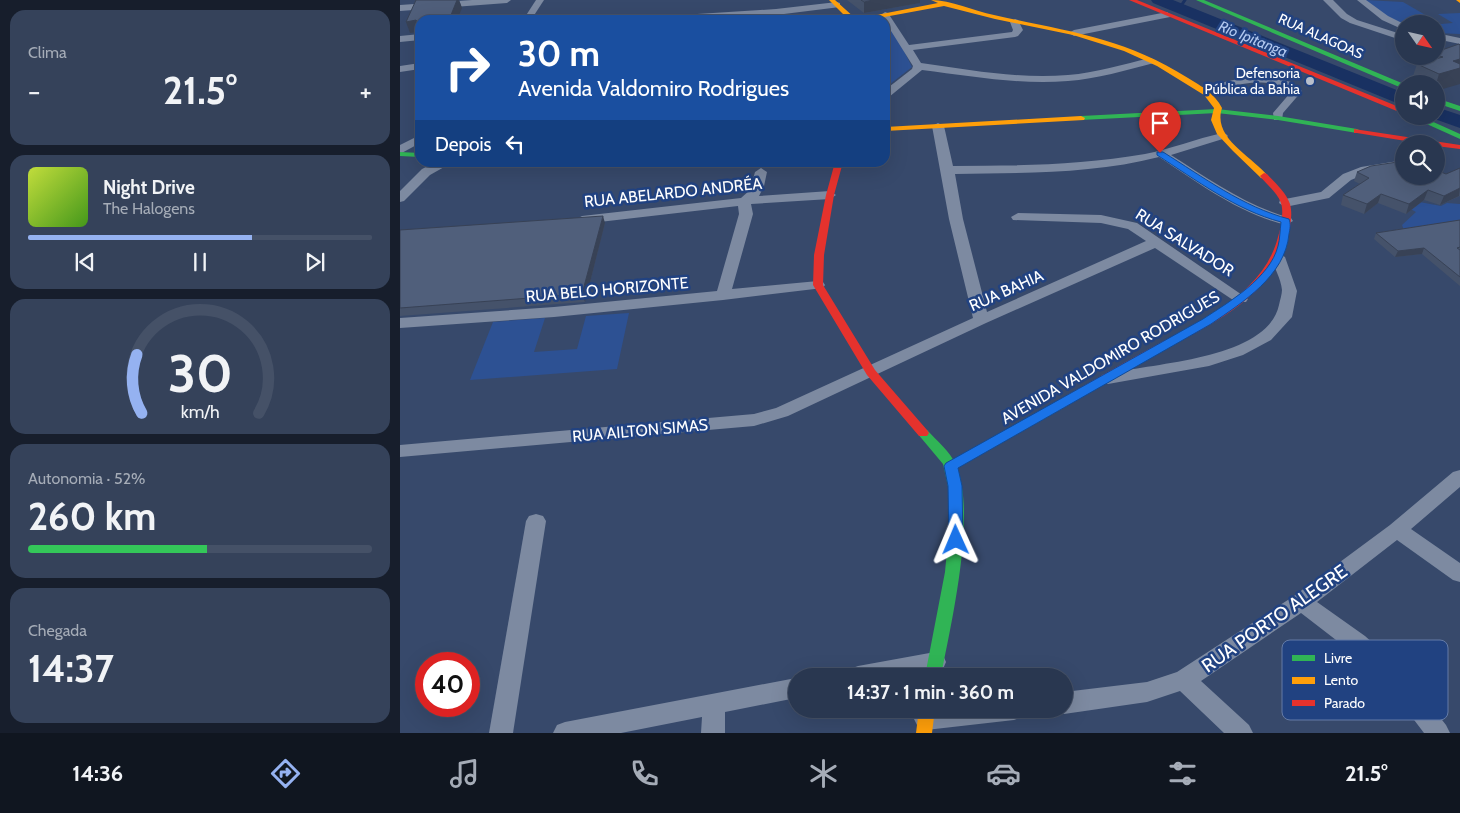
<!DOCTYPE html>
<html lang="pt">
<head>
<meta charset="utf-8">
<style>
  body { margin:0; font-family:Cabin,sans-serif; background:#35425a; color:#f1f3f6; height:100vh; display:flex; flex-direction:column; font-size:19px; white-space:nowrap }
  * { box-sizing:border-box; margin:0 }
  p { font-size:16px; color:#a5acb7 }
  .icon { flex:none; width:28px; height:28px; fill:none; stroke:currentColor; stroke-width:2; stroke-linecap:round; stroke-linejoin:round }
  .map { position:relative; flex:1; overflow:hidden }
  .details { display:flex; flex-direction:column; gap:10px; padding:10px; background:#171e2c; width:400px }
  .details>* { flex:none }
  .guide { position:absolute; left:15px; top:15px; width:475px; height:152px; border-radius:15px; box-shadow:0 5px 20px #0002,0 0 0 1px #455167; background:#1a4fa0; color:#fff; overflow:hidden }
  .needle { width:32px; rotate:124deg }
  .controls { position:absolute; left:995px; top:15px; display:grid; gap:10px }
  .controls a { display:grid; place-items:center; width:50px; height:50px; border-radius:50%; background:#293750; box-shadow:0 5px 20px #0002,0 0 0 1px #455167; font-size:25px }
  .speed { position:absolute; left:15px; top:652px; display:flex; gap:10px; font-size:25px; font-weight:700; text-align:center }
  .speed>* { display:grid; place-content:center; width:65px; height:65px; border-radius:50%; background:#293750; box-shadow:0 5px 20px #0002,0 0 0 1px #455167; line-height:1 }
  .speed .limit { border:8px solid #d22; background:#fff; color:#111 }
  .pin { position:absolute; display:grid; place-items:center; width:42px; height:42px; color:#fff; margin:-51px -21px; border-radius:50% 50% 50% 0; rotate:-45deg; box-shadow:0 0 5px #0007 }
  .pin .icon { rotate:45deg }
  .me { position:absolute; width:55px; margin:-28px; rotate:359deg; stroke-linejoin:round; filter:drop-shadow(0 0 4px #0008) }
  .turn { display:flex; align-items:center; gap:18px; height:105px; padding:0 20px; font-size:22px }
  .turn .icon { width:65px; height:65px; stroke-width:2.5 }
  .turn b { display:block; font-size:35px; line-height:42px }
  .then { display:flex; align-items:center; height:48px; padding:0 20px; background:#0003; gap:10px; font-size:19px }
  .big { font-size:38px; font-weight:700; line-height:1.1 }
  .details .widget { flex:1; display:flex; flex-direction:column; justify-content:center; gap:8px; min-width:0; padding:0 18px; border-radius:15px; background:#35425a }
  .details .dial { align-items:center; gap:0 }
  .dial svg { height:130px; overflow:visible; fill:none; stroke:#455167; stroke-width:7; stroke-linecap:round; text-anchor:middle }
  .dial text { fill:#f1f3f6; stroke:none }
  .song { display:flex; align-items:center; gap:15px }
  .cover { width:60px; height:60px; border-radius:8px; background:linear-gradient(135deg,hsl(70 70% 55%),hsl(100 70% 35%)) }
  .played { height:5px; border-radius:2px; background:linear-gradient(90deg,#95b2f1 65%,#455167 65%) }
  .keys { display:flex; justify-content:space-around; direction:ltr }
  .heat { display:flex; justify-content:space-between; align-items:center; font-size:28px; direction:ltr }
  .charge { height:8px; border-radius:4px; background:linear-gradient(90deg,#34c759 52%,#455167 0) }
  .trip { position:absolute; left:388px; top:668px; width:285px; height:50px; border-radius:25px; background:#293750; box-shadow:0 5px 20px #0002,0 0 0 1px #455167; font-weight:700; line-height:50px; text-align:center }
  .tabs { display:flex; height:80px; justify-content:space-around; align-items:center; background:#101620; color:#a5acb7 }
  .tabs .icon { width:35px; height:35px }
  .tabs .selected { color:#95b2f1 }
  .tabs b { font-size:22px; color:#f1f3f6 }
  main { display:flex; flex:1; min-height:0 }
  .map>svg:first-child { display:block }
  .green { fill:#2d5193 }
  .lines { fill:none; stroke-linecap:round; stroke-linejoin:round }
  .stream { stroke:#193162; stroke-width:3 }
  .river { fill:#193162; fill-rule:evenodd }
  .street { fill:#7d8aa1; fill-rule:evenodd }
  .fast { fill:#30b455; fill-rule:evenodd }
  .slow { fill:#ff9f0a; fill-rule:evenodd }
  .jam { fill:#e5322d; fill-rule:evenodd }
  .wall { fill:#45526a }
  .shaded-wall { fill:#384256 }
  .building { fill:#505f7b; stroke:#384256 }
  .route { fill:#1a73e8; stroke:#114b97 }
  .poi-dot { fill:#b9bfcb; stroke:#214281; stroke-width:2 }
  .labels { text-anchor:middle; stroke-width:5; stroke-linejoin:round; paint-order:stroke }
  .far-street-label { font-size:14px; fill:#fff; stroke:#214281 }
  .far-poi-label { font-size:14px; fill:#fff; stroke:#214281; text-anchor:end }
  .far-water-label { font-size:15px; font-style:italic; fill:#b3c9f0; stroke:#214281 }
  .street-label { font-size:16px; fill:#fff; stroke:#214281 }
  .near-street-label { font-size:19px; fill:#fff; stroke:#214281 }
  .key { fill:#214281; stroke:#647ba7; stroke-width:1 }
  .key-label { font-size:14px; fill:#fff }
</style>
</head>
<body>
<main>
<section class="details">
<div class="widget"><p>Clima</p>
<div class="heat"><a>−</a><b class="big">21.5°</b><a>+</a></div>
</div>
<div class="widget">
<div class="song"><i class="cover"></i><div><b>Night Drive</b><p>The Halogens</p></div></div>
<div class="played"></div>
<div class="keys"><svg class="icon" aria-label="previous" viewBox="0 0 24 24"><path d="M18 5L8 12l10 7zM5 5v14"/></svg><svg class="icon" aria-label="pause" viewBox="0 0 24 24"><path d="M8 5v14M16 5v14"/></svg><svg class="icon" aria-label="next" viewBox="0 0 24 24"><path d="M6 5l10 7-10 7zM19 5v14"/></svg></div>
</div>
<div class="widget dial"><svg viewBox="0 0 100 80">
<path d="M14 69A42 42 0 1 1 86 69"/>
<path d="M14 69A42 42 0 0 1 11 33" stroke="#95b2f1"/>
<text x="50" y="56" font-size="32" font-weight="700">30</text>
<text x="50" y="72" font-size="11">km/h</text>
</svg></div>
<div class="widget"><p>Autonomia · 52%</p><b class="big">260 km</b><div class="charge"></div></div>
<div class="widget"><p>Chegada</p><b class="big">14:37</b></div>
</section>
<div class="map">
<svg width="1060" height="733" viewBox="0 0 1060 733">
  <rect width="100%" height="100%" fill="#37496b"/>
  <!-- green -->
  <g class="green">
    <polygon points="965,0 1003,2 1041,24 1053,23 1038,14 1060,13 1060,34 1036,33 1036,24 1004,25 982,14"/>
    <polygon points="487,17 512,67 485,88 485,20 471,20"/>
    <polygon points="1014,201 1041,206 1047,203 1060,204 1060,221 1004,230 1002,225 1016,212 1007,207"/>
    <polygon points="229,313 217,369 70,380 93,322 145,318 134,352 177,349 186,316"/>
  </g>
  <g class="lines">
    <!-- stream -->
    <polyline class="stream" points="779,9 785,0"/>
    <!-- river -->
    <g class="river">
      <polygon points="751,0 773,0 1004,93 1004,106 753,3"/>
      <polygon points="1036,107 1060,115 1060,128 1029,117 1036,116"/>
    </g>
    <!-- street -->
    <g class="street">
      <polygon points="72,0 111,0 107,3 0,11 0,5"/>
      <polygon points="136,0 144,0 131,20 123,20"/>
      <polygon points="923,0 933,0 947,14 957,20 1004,35 1004,41 950,23 941,18"/>
      <polygon points="957,0 966,0 988,16 1004,24 1004,30 982,20"/>
      <polygon points="437,2 440,3 440,7 376,15 292,20 246,20 250,17 376,9"/>
      <path d="M 485,12 L 488,13 L 509,45 L 612,32 L 613,30 L 610,22 L 615,19 L 618,20 L 623,30 L 618,36 L 615,37 L 513,50 L 521,63 C 570,70 618,79 668,75 C 696,73 723,64 751,58 L 756,61 L 754,63 C 726,70 697,79 668,81 C 619,85 571,76 522,70 L 489,97 L 485,98 L 485,90 L 512,69 L 513,66 L 481,15 Z"/>
      <polygon points="767,12 771,15 770,17 674,36 669,33 674,30"/>
      <polygon points="1036,33 1060,38 1060,44 1036,39"/>
      <polygon points="20,34 20,40 0,42 0,36"/>
      <polygon points="1036,47 1060,55 1060,61 1036,53"/>
      <polygon points="20,63 20,69 0,72 0,66"/>
      <path d="M 864,76 L 891,82 L 902,91 L 883,113 L 882,120 L 874,120 L 873,113 L 891,92 C 864,73 831,87 802,93 L 797,90 L 798,88 L 838,79 Z"/>
      <path d="M 538,123 L 544,126 L 553,166 C 617,166 681,165 745,154 C 770,149 796,139 822,133 L 826,134 L 828,136 L 826,138 L 771,155 C 809,179 846,206 891,218 L 893,221 L 886,225 C 838,213 800,184 759,157 C 693,174 622,173 555,174 L 563,219 L 587,312 L 746,241 L 728,229 L 701,223 L 613,220 L 611,217 L 618,213 L 701,215 L 737,223 L 848,299 L 846,302 L 836,302 L 755,248 L 586,323 L 388,416 L 354,426 L 0,457 L 0,445 L 354,414 L 376,408 L 573,318 L 549,219 L 532,126 Z"/>
      <polygon points="20,135 20,143 0,154 0,145"/>
      <polygon points="1004,160 1004,168 968,173 951,180 929,198 885,207 879,203 880,200 921,192 943,174 961,167"/>
      <polygon points="36,162 53,162 30,175 4,201 0,202 0,191 22,169"/>
      <polygon points="361,168 367,172 364,186 359,196 430,191 436,195 430,199 351,204 353,214 332,289 418,281 423,282 425,285 423,288 323,300 154,317 0,328 0,318 154,307 317,291 339,214 338,206 182,224 175,220 182,216 341,198 350,190 355,172"/>
      <path d="M 878,253 L 885,257 L 897,291 L 892,317 L 871,340 L 843,355 L 809,366 L 708,384 L 702,383 L 700,379 L 702,375 C 747,363 867,361 879,305 C 880,300 882,294 882,290 C 881,279 874,267 871,257 Z"/>
      <polygon points="1060,470 1060,487 1011,529 1060,563 1060,582 1053,580 997,540 917,602 965,636 1002,669 1046,725 1050,733 1024,733 986,683 949,650 901,613 801,681 849,725 853,733 824,733 780,691 747,702 664,714 656,710 655,709 664,709 664,692 747,682 777,672 894,596 990,525 1053,472"/>
      <polygon points="136,514 143,516 146,521 113,733 89,733 126,521 129,516"/>
      <path d="M 535,652 L 543,655 L 546,662 L 543,669 C 513,680 477,678 447,676 L 450,669 L 458,666 Z"/>
      <polygon points="396,678 396,698 325,712 325,733 301,733 302,717 221,733 153,733 157,725 165,722"/>
      <polygon points="524,709 626,709 622,717 614,720 526,730 518,727 514,719 518,711"/>
    </g>
    <!-- fast -->
    <g class="fast">
      <polygon points="796,0 804,0 1004,84 1004,89"/>
      <polygon points="1036,98 1060,106 1060,111 1036,103"/>
      <polygon points="817,109 878,116 957,129 961,131 957,133 878,120 817,113 681,120 677,118 681,116"/>
      <polygon points="1009,116 1020,116 1060,134 1060,139"/>
      <polygon points="0,152 20,153 20,157 0,156"/>
      <path d="M 523,429 L 527,430 C 537,441 550,451 556,465 C 577,514 551,624 541,676 L 525,676 L 545,572 L 550,517 L 549,491 L 543,464 L 517,433 L 519,430 Z"/>
    </g>
    <!-- slow -->
    <g class="slow">
      <path d="M 429,0 L 435,0 L 456,19 L 538,3 L 531,0 C 551,0 574,11 594,15 C 666,31 723,37 788,78 C 801,86 815,94 822,108 C 812,138 852,156 868,176 L 864,179 L 861,178 L 833,151 L 817,134 L 811,120 L 814,108 L 804,95 L 757,66 L 724,51 L 673,35 L 595,19 L 544,6 L 468,20 L 449,20 Z"/>
      <polygon points="1056,0 1060,0 1060,3"/>
      <polygon points="681,116 685,118 684,120 485,131 485,127"/>
      <polygon points="661,400 667,404 665,407 555,469 547,469 545,466 547,463"/>
      <polygon points="519,709 535,709 532,733 516,733"/>
    </g>
    <!-- jam -->
    <g class="jam">
      <polygon points="729,0 737,0 1004,109 1004,114"/>
      <polygon points="954,129 1060,145 1060,149 1036,146 1036,144 1024,144 957,133 954,133"/>
      <polygon points="435,162 443,162 434,195 424,255 423,285 475,370 527,430 529,433 527,436 519,436 467,375 413,285 414,255 426,195"/>
      <path d="M 864,173 L 867,174 C 875,183 886,192 890,204 C 893,215 890,228 888,238 C 872,299 804,328 754,355 C 724,372 695,389 665,407 L 657,407 L 655,404 L 657,401 C 687,384 716,367 747,350 C 796,323 863,296 878,237 C 881,227 884,213 881,203 C 877,192 867,185 860,176 Z"/>
    </g>
  </g>
  <!-- wall -->
  <g class="wall">
    <polygon points="16,0 59,0 62,8 20,20 20,32 10,33"/>
    <polygon points="447,0 520,0 520,3 464,13"/>
    <polygon points="1059,44 1060,84 1015,84 1011,82 1017,64 1030,61 1031,56 1036,56 1036,52"/>
    <polygon points="1060,168 1060,196 1040,205 1024,200 1006,214 978,203 964,214 941,205 943,195 960,184 954,181 957,172 1046,174"/>
    <polygon points="1060,220 1060,286 1022,254 995,257 974,239 976,233"/>
    <polygon points="205,223 185,302 0,316 0,230"/>
  </g>
  <!-- shaded-wall -->
  <g class="shaded-wall">
    <polygon points="57,0 59,0 62,8 57,20 49,20"/>
    <polygon points="473,0 520,0 520,3 464,13 464,2"/>
    <polygon points="16,20 20,32 10,33 6,22"/>
    <polygon points="1060,59 1060,84 1036,91 1036,84 1039,74 1053,61"/>
    <polygon points="1060,188 1059,196 1040,205 1044,196"/>
    <polygon points="1028,190 1024,200 1006,214 1009,204"/>
    <polygon points="981,194 978,203 964,214 967,204"/>
    <polygon points="203,216 205,223 185,302 182,294"/>
    <polygon points="1024,248 1022,254 995,257 998,251"/>
  </g>
  <!-- building -->
  <g class="building">
    <polygon points="16,0 57,0 49,20 20,20 20,22 18,23 16,20 6,22"/>
    <polygon points="461,0 473,0 464,2"/>
    <polygon points="1059,44 1060,45 1060,59 1053,61 1060,64 1060,68 1039,74 1017,64 1043,57 1036,55 1036,52"/>
    <polygon points="1004,161 1004,176 1036,176 1036,170 1046,174 1060,168 1060,188 1044,196 1028,190 1009,204 981,194 967,204 943,195 969,178 957,172 971,166"/>
    <polygon points="203,216 182,294 0,308 0,230"/>
    <polygon points="1060,220 1060,247 1057,248 1060,250 1060,277 1024,248 998,251 976,233"/>
  </g>
  <!-- route -->
  <path class="route" d="M 757,152 L 763,152 C 803,177 843,207 889,219 C 891,224 890,229 889,234 C 885,276 843,302 811,324 L 558,468 L 562,486 L 563,540 L 561,544 L 556,545 L 551,544 L 549,540 L 548,486 L 544,466 L 546,463 L 803,319 C 829,302 870,278 878,246 C 880,239 880,230 881,222 C 836,210 796,180 757,155 Z"/>
  <!-- markers -->
  <circle class="poi-dot" cx="910" cy="81" r="5"/>
  <g class="labels">
    <!-- far-street labels -->
    <g class="far-street-label">
      <text transform="translate(921 36) rotate(24)" y="5">RUA ALAGOAS</text>
    </g>
    <!-- far-poi labels -->
    <g class="far-poi-label">
      <text x="900" y="78">Defensoria<tspan x="900" dy="16">Pública da Bahia</tspan></text>
    </g>
    <!-- far-water labels -->
    <g class="far-water-label">
      <text transform="translate(853 39) rotate(22)" y="5">Rio Ipitanga</text>
    </g>
    <!-- street labels -->
    <g class="street-label">
      <text transform="translate(273 192) rotate(-6)" y="6">RUA ABELARDO ANDRÉA</text>
      <text transform="translate(785 242) rotate(32)" y="6">RUA SALVADOR</text>
      <text transform="translate(207 289) rotate(-5)" y="6">RUA BELO HORIZONTE</text>
      <text transform="translate(606 290) rotate(-24)" y="6">RUA BAHIA</text>
      <text transform="translate(710 357) rotate(-30)" y="6">AVENIDA VALDOMIRO RODRIGUES</text>
      <text transform="translate(240 430) rotate(-5)" y="6">RUA AILTON SIMAS</text>
    </g>
    <!-- near-street labels -->
    <g class="near-street-label">
      <text transform="translate(874 618) rotate(-35)" y="7">RUA PORTO ALEGRE</text>
    </g>
  </g>
  <!-- legend -->
  <rect x="882" y="640" width="166" height="80" rx="8" class="key"/>
  <rect x="892" y="655" width="23" height="6" fill="#30b455"/>
  <rect x="892" y="677" width="23" height="7" fill="#ff9f0a"/>
  <rect x="892" y="700" width="23" height="6" fill="#e5322d"/>
  <g class="key-label">
    <text x="924" y="663">Livre</text>
    <text x="924" y="685">Lento</text>
    <text x="924" y="708">Parado</text>
  </g>
</svg>
<div class="controls">
<a><svg class="needle" viewBox="-14 -14 28 28"><path d="M0-13l5 13h-10z" fill="#e53935"/><path d="M0 13l5-13h-10z" fill="#a5acb7"/></svg></a>
<a><svg class="icon" aria-label="sound" viewBox="0 0 24 24"><path d="M4 9h4l5-4v14l-5-4H4zM17 9q2 3 0 6"/></svg></a>
<a><svg class="icon" aria-label="search" viewBox="0 0 24 24"><circle cx="10" cy="10" r="6"/><path d="M15 15l6 6"/></svg></a>
</div>
<div class="speed"><div class="limit">40</div></div>
<div class="pin" style="left:760px;top:153px;background:#d93025"><svg class="icon" aria-label="arrive" viewBox="0 0 24 24"><path d="M6 21V4h12l-3 4 3 4H6"/></svg></div>
<svg class="me" style="left:556px;top:540px" viewBox="-20 -20 40 40"><path d="M0-17L14 15 0 8-14 15z" fill="#1a73e8" stroke="#fff" stroke-width="4"/></svg>
<div class="trip">14:37 · 1 min · 360 m</div>
<div class="guide">
<div class="turn"><svg class="icon" aria-label="right" viewBox="0 0 24 24"><path d="M7 20v-9h11M14 6l5 5-5 5"/></svg><div><b>30 m</b>Avenida Valdomiro Rodrigues</div></div>
<div class="then">Depois<svg class="icon" aria-label="left" viewBox="0 0 24 24"><path d="M17 20v-9H6M10 6l-5 5 5 5"/></svg></div>
</div>
</div>
</main>
<nav class="tabs">
<b>14:36</b>
<svg class="icon selected" aria-label="directions" viewBox="0 0 24 24"><path d="M12 3l9 9-9 9-9-9zM9 14v-3h6M13 9l2 2-2 2"/></svg>
<svg class="icon" aria-label="music" viewBox="0 0 24 24"><path d="M9 18V5l10-2v13"/><circle cx="6" cy="18" r="3"/><circle cx="16" cy="16" r="3"/></svg>
<svg class="icon" aria-label="phone" viewBox="0 0 24 24"><path d="M5 4h4l2 5-3 2q2 4 5 5l2-3 5 2v4C11 20 4 13 5 4z"/></svg>
<svg class="icon" aria-label="climate" viewBox="0 0 24 24"><path d="M12 3v18M4 7l16 10M4 17L20 7"/></svg>
<svg class="icon" aria-label="car" viewBox="0 0 24 24"><path d="M5 17H2v-5l4-1 3-4h7l3 4 3 1v5h-3M9 17h6M6 11h13"/><circle cx="7" cy="17" r="2"/><circle cx="17" cy="17" r="2"/></svg>
<svg class="icon" aria-label="filters" viewBox="0 0 24 24"><path d="M4 7h16M4 17h16"/><circle cx="9" cy="7" r="2"/><circle cx="15" cy="17" r="2"/></svg>
<b>21.5°</b>
</nav>
</body>
</html>
